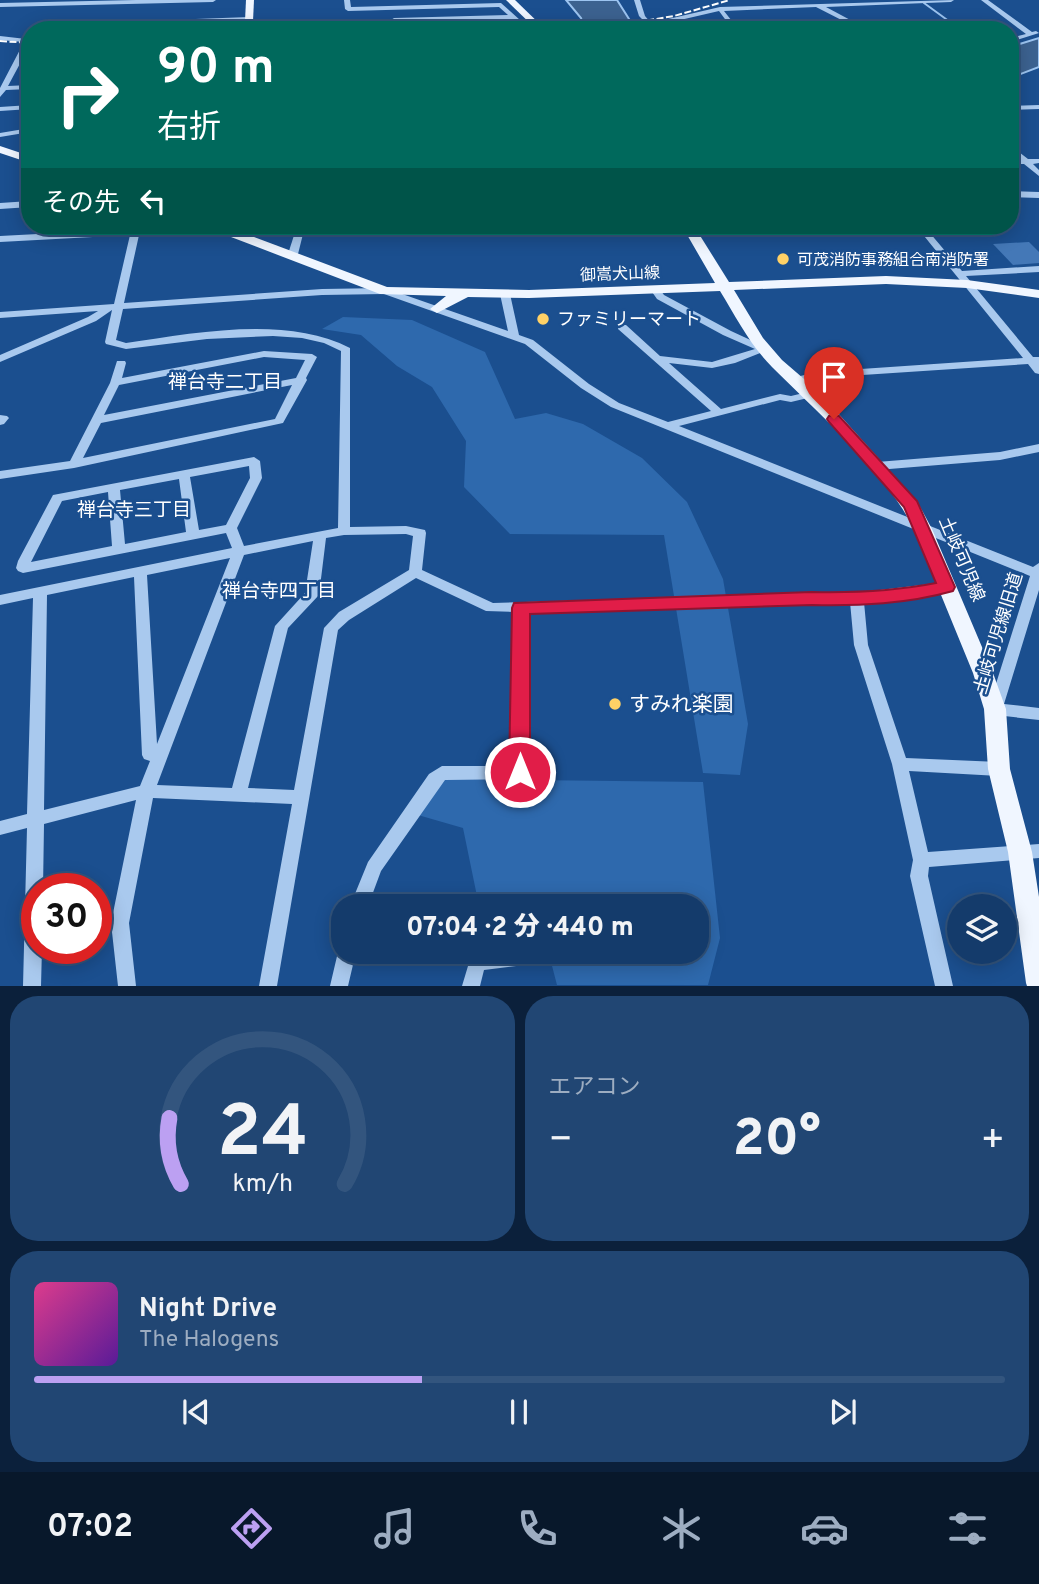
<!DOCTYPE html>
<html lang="ja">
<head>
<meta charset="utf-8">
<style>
  body { margin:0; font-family:Overpass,"Noto Sans JP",sans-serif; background:#214673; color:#f1f3f6; height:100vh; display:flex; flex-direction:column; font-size:26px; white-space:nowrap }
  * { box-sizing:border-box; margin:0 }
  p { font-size:23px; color:#9dadc1 }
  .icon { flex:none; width:38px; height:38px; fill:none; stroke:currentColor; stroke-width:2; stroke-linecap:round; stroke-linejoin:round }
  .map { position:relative; height:986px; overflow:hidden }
  .sheet { display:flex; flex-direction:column; gap:10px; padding:10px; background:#0b203b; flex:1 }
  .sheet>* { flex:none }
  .guide { position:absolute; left:21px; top:21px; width:998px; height:214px; border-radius:28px; box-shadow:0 4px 18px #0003,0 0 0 2px #33557e; background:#00695c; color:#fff; overflow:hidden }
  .tools { position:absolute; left:947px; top:894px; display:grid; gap:14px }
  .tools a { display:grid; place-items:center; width:70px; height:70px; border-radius:50%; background:#143b6b; box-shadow:0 4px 18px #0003,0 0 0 2px #33557e; font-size:35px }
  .speed { position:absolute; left:21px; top:873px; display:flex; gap:14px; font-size:35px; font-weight:700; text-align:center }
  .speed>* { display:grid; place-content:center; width:91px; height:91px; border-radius:50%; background:#143b6b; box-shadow:0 4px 18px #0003,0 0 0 2px #33557e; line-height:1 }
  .speed .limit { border:10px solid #d22; background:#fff; color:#111 }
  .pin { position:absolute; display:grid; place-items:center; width:60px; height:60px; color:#fff; margin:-72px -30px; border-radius:50% 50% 50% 0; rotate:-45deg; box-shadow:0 0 7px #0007 }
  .pin .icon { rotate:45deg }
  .me { position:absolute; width:77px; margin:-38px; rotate:0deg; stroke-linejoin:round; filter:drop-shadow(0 0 5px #0008) }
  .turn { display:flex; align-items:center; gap:24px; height:147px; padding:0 21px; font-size:32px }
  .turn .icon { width:91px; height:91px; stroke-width:2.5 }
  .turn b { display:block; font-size:49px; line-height:60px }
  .then { display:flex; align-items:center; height:66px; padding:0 21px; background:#0003; gap:14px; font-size:26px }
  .big { font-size:52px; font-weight:800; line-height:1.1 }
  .sheet .widget { flex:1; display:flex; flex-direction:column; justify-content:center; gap:10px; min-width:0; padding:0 24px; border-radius:28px; background:#214673 }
  .sheet .dial { align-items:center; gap:0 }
  .dial svg { height:182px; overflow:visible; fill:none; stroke:#33557e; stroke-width:7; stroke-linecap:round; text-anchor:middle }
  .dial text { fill:#f1f3f6; stroke:none }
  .song { display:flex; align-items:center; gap:21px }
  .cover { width:84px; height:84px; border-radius:10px; background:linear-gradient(135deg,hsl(330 70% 55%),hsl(270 70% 35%)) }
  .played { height:7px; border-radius:4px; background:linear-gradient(90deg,#bca0f2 40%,#33557e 40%) }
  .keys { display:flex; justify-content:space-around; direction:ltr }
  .heat { display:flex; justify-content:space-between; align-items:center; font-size:38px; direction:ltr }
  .sheet .tiles { flex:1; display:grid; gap:10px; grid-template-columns:1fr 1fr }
  .widget:last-child { grid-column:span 2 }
  .trip { position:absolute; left:331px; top:894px; width:378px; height:70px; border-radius:28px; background:#143b6b; box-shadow:0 4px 18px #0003,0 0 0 2px #33557e; font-weight:800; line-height:70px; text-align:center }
  .tab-bar { display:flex; height:112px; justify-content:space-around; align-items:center; background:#08182b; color:#9dadc1 }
  .tab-bar .icon { width:49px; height:49px }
  .tab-bar .active { color:#bca0f2 }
  .tab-bar b { font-size:32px; color:#f1f3f6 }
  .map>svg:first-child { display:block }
  .green { fill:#2e69ad }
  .water { fill:#3c6290; stroke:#9cc4f0; stroke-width:2 }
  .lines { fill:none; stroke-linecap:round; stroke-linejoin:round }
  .stream { stroke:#9cc4f0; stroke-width:2 }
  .building { fill:#4478b7 }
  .minor { fill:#a9c9ee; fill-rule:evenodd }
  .major { fill:#f0f6ff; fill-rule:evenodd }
  .rail { stroke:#fff; stroke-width:2; stroke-dasharray:7 2.5; stroke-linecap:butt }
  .route { fill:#e11d48; stroke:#92132f; stroke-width:2 }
  .poi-dot { fill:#ffd166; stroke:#1b4f8f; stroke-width:2.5 }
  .labels { text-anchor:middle; stroke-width:5; stroke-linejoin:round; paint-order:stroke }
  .far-poi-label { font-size:16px; fill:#fff; stroke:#1b4f8f; text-anchor:start }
  .far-street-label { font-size:16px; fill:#fff; stroke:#1b4f8f }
  .poi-label { font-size:18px; fill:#fff; stroke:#1b4f8f; text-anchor:start }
  .street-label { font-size:18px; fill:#fff; stroke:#1b4f8f }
  .neighbourhood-label { font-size:19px; fill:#fff; stroke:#1b4f8f }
  .near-poi-label { font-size:21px; fill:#fff; stroke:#1b4f8f; text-anchor:start }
</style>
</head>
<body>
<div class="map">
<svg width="1039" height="986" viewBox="0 0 1039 986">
  <rect width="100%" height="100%" fill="#1b4f8f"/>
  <!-- green -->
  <g class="green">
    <polygon points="343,317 412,320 485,352 515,419 546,413 583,424 642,458 687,502 723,579 748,724 740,775 703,773 664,535 510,534 464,487 466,441 432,387 397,366 361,335 322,329"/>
    <polygon points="435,779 703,782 720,938 708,985 557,985 551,962 563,952 696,952 696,906 562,906 561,892 527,893 478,901 463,828 411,813"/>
  </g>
  <!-- water -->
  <g class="water">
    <polygon points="566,0 617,0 636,30 585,30 581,18"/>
    <polygon points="1039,38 1039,67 1010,78 1010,47"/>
  </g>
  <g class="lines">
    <!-- stream -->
    <polyline class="stream" points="924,3 961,30"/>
  </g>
  <!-- building -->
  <polygon class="building" points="1029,242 1039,252 1039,263 1013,265 993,244"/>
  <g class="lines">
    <!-- minor -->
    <g class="minor">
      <polygon points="136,0 216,0 213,2 0,7 0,3"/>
      <polygon points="344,0 350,0 351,7 501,3 530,29 507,30 522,27 512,19 394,22 391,20 394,18 508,15 499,7 348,11 345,9"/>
      <polygon points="634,0 640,0 645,16 651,23 720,7 954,0 951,2 826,7 869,30 861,30 816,7 724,11 739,30 733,30 719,11 650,27 639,16"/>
      <polygon points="981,0 988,0 1032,32 1036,31 1039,33 1010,42 1010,38 1026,34"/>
      <polygon points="249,17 251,20 36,29 33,27 36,25"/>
      <polygon points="921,25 929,30 921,30 918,27"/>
      <polygon points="0,36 26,39 30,36 30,45 8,86 30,85 30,89 6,90 0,97 0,88 24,42 0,40"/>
      <polygon points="30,105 30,109 0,111 0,107"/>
      <polygon points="1039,105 1039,109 1010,110 1010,106"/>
      <polygon points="30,128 30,132 0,137 0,133"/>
      <polygon points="1010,145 1028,159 1039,159 1039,163 1033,164 1039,170 1039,176 1024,164 1010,164 1010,160 1019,159 1010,151"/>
      <polygon points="1010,191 1039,192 1039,198 1010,197"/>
      <polygon points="30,201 30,207 0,209 0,203"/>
      <path d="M 133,226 L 141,226 L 124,303 L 322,289 L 385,288 L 508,331 L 500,294 L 505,291 L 510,294 L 519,335 L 533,340 L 589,384 L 619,403 L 668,422 L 711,411 L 618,329 L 618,325 L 626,325 L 660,356 L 712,362 L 755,349 L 723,335 L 657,299 L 650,289 L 652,287 L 658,287 L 664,295 L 731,331 L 770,349 L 735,363 L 712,368 L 669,363 L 721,409 L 780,394 L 791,396 L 812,391 L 818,394 L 816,396 L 791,402 L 780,400 L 679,426 L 1033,567 L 1039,563 L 1039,590 L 1004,704 L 1039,708 L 1039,720 L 995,715 L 990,713 L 988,709 L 1030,576 L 611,407 L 581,388 L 525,344 L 384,294 L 322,295 L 123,309 L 116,340 L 126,343 C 195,333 286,315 350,348 L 350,527 L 406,526 L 425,530 L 426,533 L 422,570 L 493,603 L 863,592 L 947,582 L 952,584 L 954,587 L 952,590 L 947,592 L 864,602 L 868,645 L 906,758 L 999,762 L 1005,764 L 1007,769 L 1005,774 L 999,776 L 909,771 L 928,852 L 1039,844 L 1039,858 L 929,867 L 928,876 L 953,986 L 935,986 L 910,876 L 913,860 L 892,764 L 854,645 L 850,602 L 528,612 L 528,772 L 526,777 L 520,779 L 445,780 L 381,871 L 368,906 L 350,906 L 368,862 L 429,774 L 442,766 L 512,766 L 514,612 L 486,611 L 416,578 L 349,620 L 338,630 L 277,986 L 259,986 L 292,804 L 153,798 L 129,923 L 136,986 L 118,986 L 111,923 L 136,800 L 44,824 L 43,889 L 37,889 L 37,948 L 42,948 L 41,986 L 23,986 L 27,828 L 0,835 L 0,821 L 27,814 L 33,598 L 0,605 L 0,595 L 232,548 L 226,533 L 23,573 L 18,571 L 16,568 L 18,561 L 53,495 L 254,457 L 260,461 L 262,478 L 237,528 L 244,546 L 338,528 L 341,351 L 324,343 L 302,338 L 273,336 L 207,339 L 126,349 L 106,344 L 105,342 L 112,310 L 96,321 L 0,362 L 0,355 L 88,317 L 98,311 L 0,318 L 0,312 L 114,304 L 130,235 L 0,242 L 0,236 L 132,229 ZM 249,466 L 250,478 L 226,525 L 199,530 L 190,477 ZM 179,479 L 186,532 L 125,544 L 120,490 ZM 108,492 L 112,546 L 31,562 L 62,501 ZM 406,534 L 413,536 L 409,570 L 339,612 L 324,628 L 294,790 L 248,788 L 288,628 L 319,595 L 326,538 L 344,535 ZM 313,541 L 305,593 L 275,626 L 232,788 L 157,785 L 244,555 ZM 230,558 L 157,744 L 147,575 ZM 134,577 L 142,755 L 144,759 L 150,761 L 140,786 L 44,810 L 47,595 Z"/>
      <polygon points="297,226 305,226 298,254 293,257 288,254"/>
      <polygon points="916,226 924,226 962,271 1039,266 1039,272 966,276 1033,357 1039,357 1039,374 1035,373 1028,364 817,378 796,383 792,382 791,380 792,378 817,372 1023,358"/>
      <path d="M 264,351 L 312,354 L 317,357 L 306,378 L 307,380 L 283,423 L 74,468 L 0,479 L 0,471 L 70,461 L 110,383 L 117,361 L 125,361 L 126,363 L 122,378 ZM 264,357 L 305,360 L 296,378 L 104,415 L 119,385 ZM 292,385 L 275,419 L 83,458 L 101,423 Z"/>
      <polygon points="0,415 7,416 9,418 4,424 0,425"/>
      <polygon points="1039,444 1039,452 1000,460 877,470 871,466 877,462 1000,452"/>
      <polygon points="343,945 343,952 356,952 348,986 330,986 338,952"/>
      <polygon points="488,952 558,952 558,953 555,959 549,962 484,970 480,986 462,986 471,956"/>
    </g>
    <!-- major -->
    <g class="major">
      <polygon points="246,0 254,0 253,21 249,24 245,21"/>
      <polygon points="506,0 515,0 546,30 537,30"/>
      <polygon points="0,146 30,156 30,163 0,153"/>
      <path d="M 208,226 L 225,226 L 387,287 L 529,290 L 715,283 L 682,226 L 694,226 L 729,282 L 886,276 L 967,280 L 1039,290 L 1039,298 L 967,288 L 886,284 L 734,290 L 763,338 L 782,360 L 818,391 L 917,501 L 932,529 L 993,673 L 1006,709 L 1010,769 L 1032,852 L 1039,897 L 1039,986 L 1027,986 L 1026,983 L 1008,852 L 988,769 L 984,709 L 973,673 L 914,529 C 885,471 818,413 772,367 C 750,345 736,317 720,291 L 529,298 L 468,297 L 437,313 L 430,309 L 446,296 L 380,294 L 210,229 Z"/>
    </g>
    <!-- rail -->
    <g class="rail">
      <polyline points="591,30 674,16 730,0"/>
      <polyline points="0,41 30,43"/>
    </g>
  </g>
  <!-- route -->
  <path class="route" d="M 834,415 L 839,416 L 917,501 L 955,587 L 953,591 C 907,604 860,606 812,605 L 530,614 L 530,772 L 527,778 L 520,781 L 512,778 L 509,772 L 512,608 L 514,603 L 812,592 C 855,593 895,591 936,583 L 904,507 L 829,422 L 827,419 L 829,416 Z"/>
  <!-- markers -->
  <g class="poi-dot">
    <circle cx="783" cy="259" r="7"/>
    <circle cx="543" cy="319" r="7"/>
    <circle cx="615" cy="704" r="7"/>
  </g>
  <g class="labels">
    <!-- far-poi labels -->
    <g class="far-poi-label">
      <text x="797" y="265">可茂消防事務組合南消防署</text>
    </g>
    <!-- far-street labels -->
    <g class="far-street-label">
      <text transform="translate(620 273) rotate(-2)" y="6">御嵩犬山線</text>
    </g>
    <!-- poi labels -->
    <g class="poi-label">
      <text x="557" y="325">ファミリーマート</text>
    </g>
    <!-- street labels -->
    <g class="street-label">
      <text transform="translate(962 559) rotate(67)" y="6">土岐可児線</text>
      <text transform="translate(998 633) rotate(-73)" y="6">土岐可児線旧道</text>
    </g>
    <!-- neighbourhood labels -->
    <g class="neighbourhood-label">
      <text x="225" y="388">禅台寺二丁目</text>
      <text x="134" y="516">禅台寺三丁目</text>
      <text x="279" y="597">禅台寺四丁目</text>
    </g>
    <!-- near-poi labels -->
    <g class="near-poi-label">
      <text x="629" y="711">すみれ楽園</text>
    </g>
  </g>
</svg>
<div class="tools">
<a><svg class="icon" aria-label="layers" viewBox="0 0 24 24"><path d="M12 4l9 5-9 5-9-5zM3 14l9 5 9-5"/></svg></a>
</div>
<div class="speed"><div class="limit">30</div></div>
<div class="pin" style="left:834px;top:419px;background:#d93025"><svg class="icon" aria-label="arrive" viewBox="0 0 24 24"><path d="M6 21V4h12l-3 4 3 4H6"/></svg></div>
<svg class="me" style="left:520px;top:772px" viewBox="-20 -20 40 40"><circle r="17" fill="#e11d48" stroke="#fff" stroke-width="3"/><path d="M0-11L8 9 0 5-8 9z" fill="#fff"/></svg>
<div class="trip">07:04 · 2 分 · 440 m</div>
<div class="guide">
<div class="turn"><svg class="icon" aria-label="right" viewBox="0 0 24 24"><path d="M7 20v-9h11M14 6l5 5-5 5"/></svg><div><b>90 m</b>右折</div></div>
<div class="then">その先<svg class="icon" aria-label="left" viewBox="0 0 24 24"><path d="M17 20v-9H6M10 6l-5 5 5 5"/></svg></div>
</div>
</div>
<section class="sheet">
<div class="tiles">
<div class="widget dial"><svg viewBox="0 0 100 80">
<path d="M14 69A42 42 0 1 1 86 69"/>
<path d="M14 69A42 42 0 0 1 9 40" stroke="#bca0f2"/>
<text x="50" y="56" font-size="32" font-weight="700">24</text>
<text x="50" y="72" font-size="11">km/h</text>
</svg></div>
<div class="widget"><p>エアコン</p>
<div class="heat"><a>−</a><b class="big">20°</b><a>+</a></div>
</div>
<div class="widget">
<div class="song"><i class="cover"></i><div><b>Night Drive</b><p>The Halogens</p></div></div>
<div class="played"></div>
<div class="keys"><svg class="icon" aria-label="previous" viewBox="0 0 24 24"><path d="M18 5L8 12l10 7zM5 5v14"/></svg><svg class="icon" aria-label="pause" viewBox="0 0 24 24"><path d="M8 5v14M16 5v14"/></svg><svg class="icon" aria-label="next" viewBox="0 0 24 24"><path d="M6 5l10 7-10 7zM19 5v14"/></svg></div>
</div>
</div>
</section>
<nav class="tab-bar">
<b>07:02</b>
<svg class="icon active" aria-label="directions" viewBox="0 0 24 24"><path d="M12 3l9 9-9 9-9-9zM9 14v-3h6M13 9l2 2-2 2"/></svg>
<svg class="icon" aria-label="music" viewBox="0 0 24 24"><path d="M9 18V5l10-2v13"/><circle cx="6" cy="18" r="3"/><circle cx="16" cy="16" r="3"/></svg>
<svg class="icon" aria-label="phone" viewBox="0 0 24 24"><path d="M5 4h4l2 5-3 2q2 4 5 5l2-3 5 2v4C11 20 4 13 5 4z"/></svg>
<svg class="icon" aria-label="climate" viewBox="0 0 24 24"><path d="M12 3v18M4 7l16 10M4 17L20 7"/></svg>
<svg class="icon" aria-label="car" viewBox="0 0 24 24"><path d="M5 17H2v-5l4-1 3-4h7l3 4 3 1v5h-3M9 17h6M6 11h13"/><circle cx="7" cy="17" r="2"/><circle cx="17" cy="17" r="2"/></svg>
<svg class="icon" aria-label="filters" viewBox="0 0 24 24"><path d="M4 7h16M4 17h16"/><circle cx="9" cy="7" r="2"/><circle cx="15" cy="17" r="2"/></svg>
</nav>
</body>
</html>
